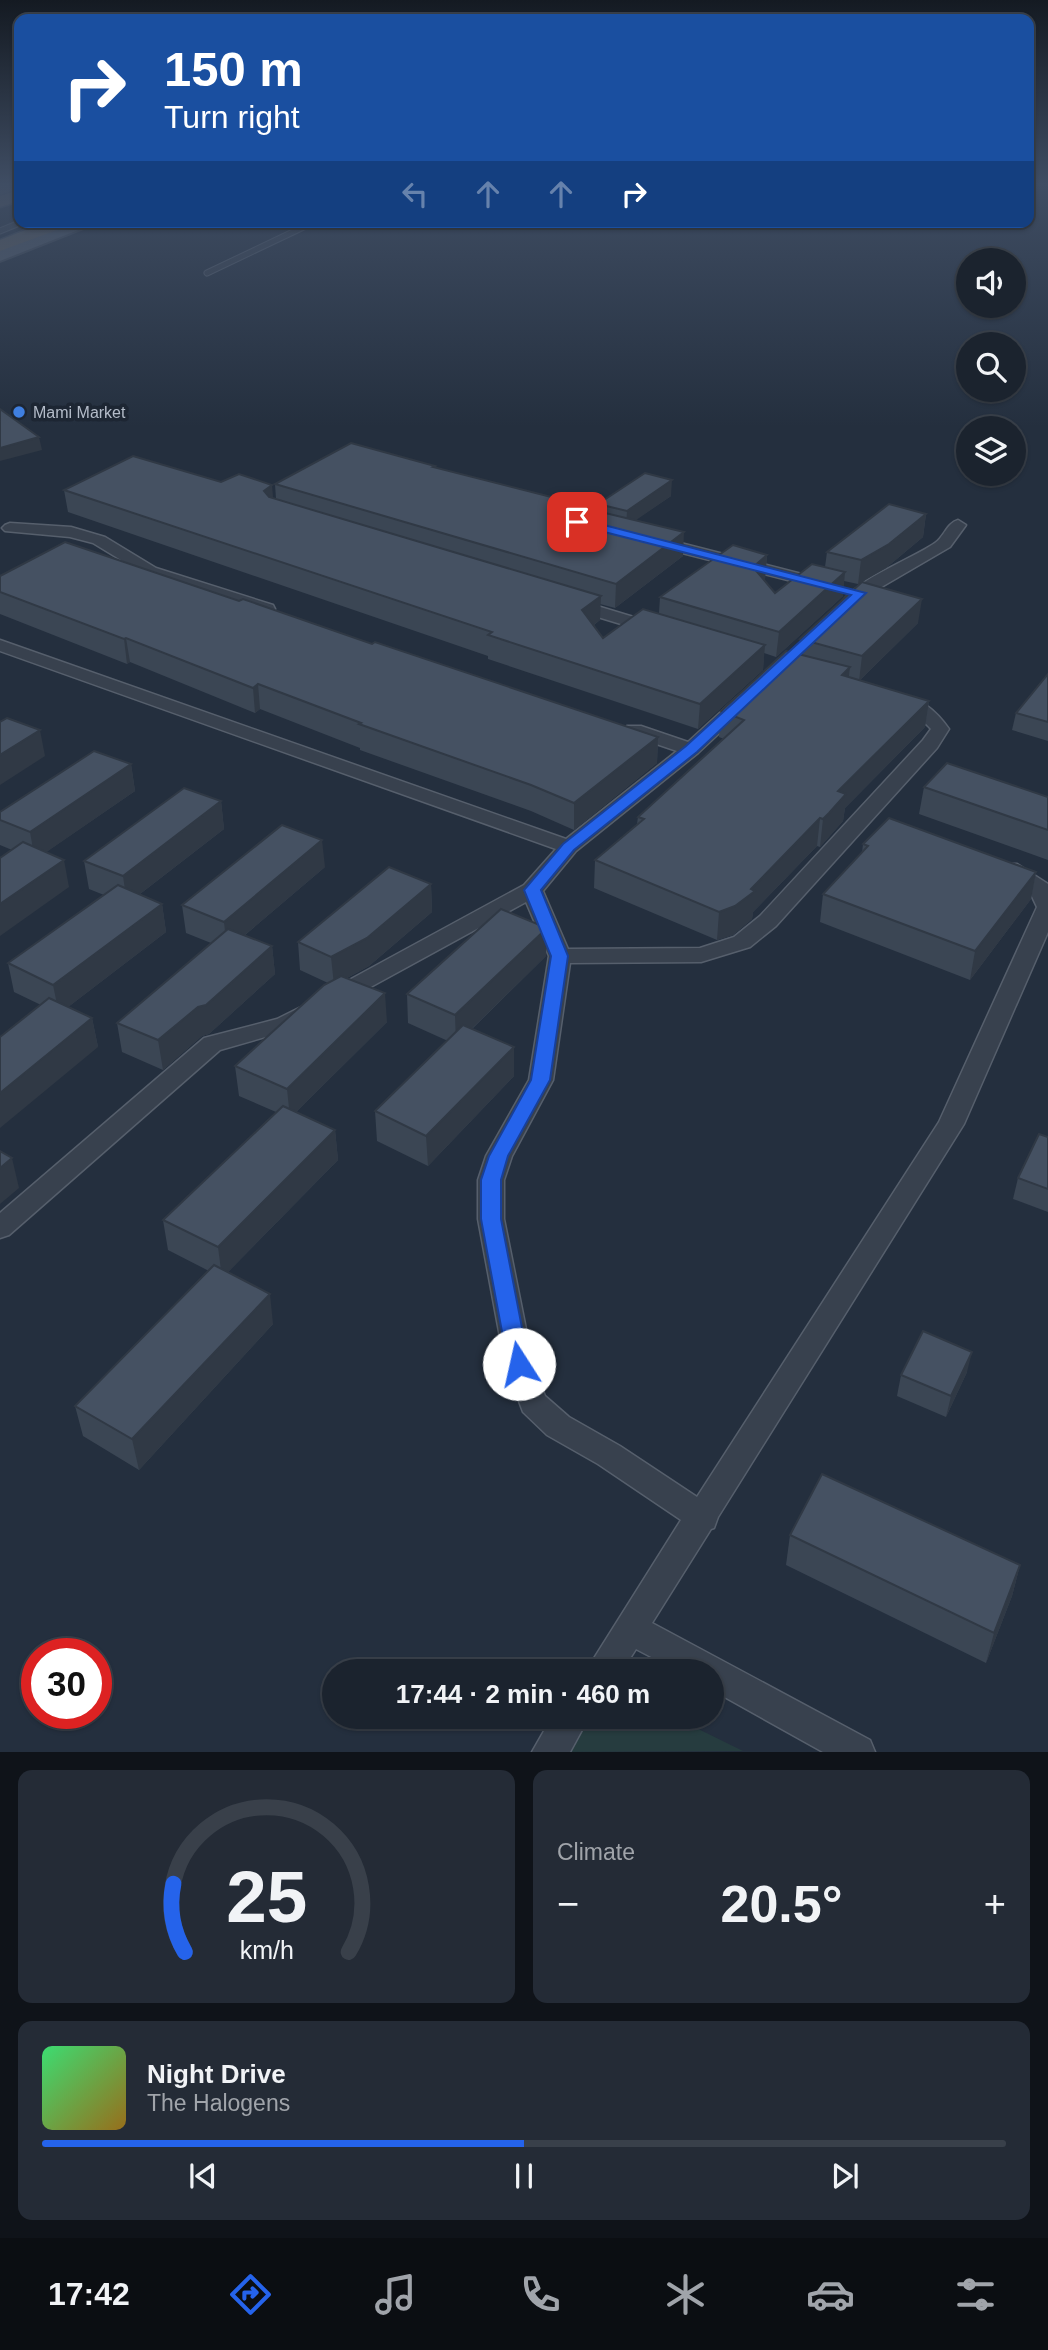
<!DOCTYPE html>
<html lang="en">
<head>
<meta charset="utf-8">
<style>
  body { margin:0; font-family:Arial,sans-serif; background:#242b36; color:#f1f3f6; height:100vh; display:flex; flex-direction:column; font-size:26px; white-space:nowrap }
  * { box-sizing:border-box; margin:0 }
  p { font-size:23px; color:#a0a4aa }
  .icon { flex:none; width:38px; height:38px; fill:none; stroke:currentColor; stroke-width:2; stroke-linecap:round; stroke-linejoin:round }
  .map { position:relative; height:1752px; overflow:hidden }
  .details { display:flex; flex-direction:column; gap:18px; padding:18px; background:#0f1319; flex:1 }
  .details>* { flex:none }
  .hud { position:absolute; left:14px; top:14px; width:1020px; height:214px; border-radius:14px; box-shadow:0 2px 5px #0004,0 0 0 2px #39404a; background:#1a4fa0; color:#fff; overflow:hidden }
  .buttons { position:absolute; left:956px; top:248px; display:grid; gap:14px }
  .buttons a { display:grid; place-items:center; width:70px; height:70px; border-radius:50%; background:#1b232e; box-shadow:0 2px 5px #0004,0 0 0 2px #39404a; font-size:35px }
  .speed { position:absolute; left:21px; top:1638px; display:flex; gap:14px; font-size:35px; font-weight:700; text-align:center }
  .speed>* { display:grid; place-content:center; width:91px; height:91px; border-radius:50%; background:#1b232e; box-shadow:0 2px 5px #0004,0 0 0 2px #39404a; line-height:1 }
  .speed .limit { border:10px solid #d22; background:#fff; color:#111 }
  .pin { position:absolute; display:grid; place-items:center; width:60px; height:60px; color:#fff; margin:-30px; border-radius:14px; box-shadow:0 4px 10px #0006 }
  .me { position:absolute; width:77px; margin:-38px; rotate:350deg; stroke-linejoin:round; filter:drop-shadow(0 0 5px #0008) }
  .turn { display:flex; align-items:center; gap:24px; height:147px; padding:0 35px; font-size:32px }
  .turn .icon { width:91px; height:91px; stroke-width:2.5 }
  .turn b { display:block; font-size:49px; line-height:60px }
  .lanes { display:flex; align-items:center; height:66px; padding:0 35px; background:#0003; justify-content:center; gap:35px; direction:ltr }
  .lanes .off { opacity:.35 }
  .big { font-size:52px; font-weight:700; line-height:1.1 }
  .details .tile { flex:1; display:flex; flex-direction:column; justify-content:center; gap:10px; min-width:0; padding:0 24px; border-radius:14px; background:#242b36 }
  .details .dial { align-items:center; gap:0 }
  .dial svg { height:182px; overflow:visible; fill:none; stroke:#39404a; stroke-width:7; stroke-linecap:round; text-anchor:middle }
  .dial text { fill:#f1f3f6; stroke:none }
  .song { display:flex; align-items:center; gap:21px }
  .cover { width:84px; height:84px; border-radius:10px; background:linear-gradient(135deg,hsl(140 70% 55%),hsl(40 70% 35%)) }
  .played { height:7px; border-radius:4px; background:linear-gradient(90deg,#2563eb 50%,#39404a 50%) }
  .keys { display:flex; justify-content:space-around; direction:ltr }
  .heat { display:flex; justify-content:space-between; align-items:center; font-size:38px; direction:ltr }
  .details .tiles { flex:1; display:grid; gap:18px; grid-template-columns:1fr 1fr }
  .tile:last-child { grid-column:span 2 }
  .trip { position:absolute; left:322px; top:1659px; width:402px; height:70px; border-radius:35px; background:#1b232e; box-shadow:0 2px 5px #0004,0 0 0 2px #39404a; font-weight:700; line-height:70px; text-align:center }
  .menu { display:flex; height:112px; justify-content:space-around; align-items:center; background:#0b0e12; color:#a0a4aa }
  .menu .icon { width:49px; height:49px }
  .menu .active { color:#2563eb }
  .menu b { font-size:32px; color:#f1f3f6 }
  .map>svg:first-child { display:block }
  .green { fill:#263c3f }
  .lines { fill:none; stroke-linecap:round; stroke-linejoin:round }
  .service-casing { stroke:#565f6c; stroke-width:7 }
  .minor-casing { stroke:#565f6c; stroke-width:3 }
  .primary-casing { stroke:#414a57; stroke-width:4 }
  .trunk-casing { stroke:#434c59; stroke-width:3 }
  .service { stroke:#38414e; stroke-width:5 }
  .minor { fill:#38414e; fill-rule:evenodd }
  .primary { fill:#56606e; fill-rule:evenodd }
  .trunk { fill:#656462; fill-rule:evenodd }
  .wall { fill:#3b4654 }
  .shaded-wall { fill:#303945 }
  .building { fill:#455162; stroke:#303945; stroke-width:2 }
  .route { fill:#2563eb; stroke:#184099; stroke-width:2 }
  .shop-dot { fill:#3f7fe0; stroke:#1d2633; stroke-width:2.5 }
  .labels { text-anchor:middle; stroke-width:7; stroke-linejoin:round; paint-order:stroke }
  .far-poi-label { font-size:16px; fill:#b4bcc9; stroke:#1d2633; text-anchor:start }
</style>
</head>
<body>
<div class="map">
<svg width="1048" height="1752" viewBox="0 0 1048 1752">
  <rect width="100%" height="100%" fill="#242f3e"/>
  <!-- green -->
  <polygon class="green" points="566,1717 674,1717 743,1751 545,1752"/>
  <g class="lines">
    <!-- service casing -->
    <g class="service-casing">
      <g id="service">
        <polyline points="0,231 22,222"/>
        <polyline points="207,273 314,222"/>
      </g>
    </g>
    <!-- minor casing -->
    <g class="minor-casing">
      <g id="minor">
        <path d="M 958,520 L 966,525 L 950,547 L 866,596 L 856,606 L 844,606 L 842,602 C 861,577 908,561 935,543 C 944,537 947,523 958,520 Z"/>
        <polygon points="10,523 71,527 105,537 156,568 273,605 275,609 267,614 261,613 144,574 93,543 70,537 5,531 2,528 5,525"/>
        <polygon points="657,537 829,581 831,584 823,589 651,545 649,542"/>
        <polygon points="574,599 660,625 663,629 654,634 568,608 566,604 568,600"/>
        <path d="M 0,640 L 566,839 L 677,751 L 627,734 L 625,730 L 627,726 L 641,726 L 688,742 L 736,698 L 748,698 L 751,702 L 748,706 L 698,753 L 576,851 L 543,891 L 568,949 L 700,948 L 734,937 L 760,916 L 923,740 L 931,729 C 920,716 905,714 894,702 L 897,698 C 918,693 938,713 949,729 L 937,748 L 776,926 L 750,947 L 701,962 L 570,963 L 553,1080 L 512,1156 L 504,1180 L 504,1219 L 533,1364 L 545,1396 L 569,1417 L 620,1446 L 697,1497 L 939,1122 L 1037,907 L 1028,888 L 1000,868 L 1003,864 L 1017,864 L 1048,884 L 1048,932 L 964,1124 L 718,1517 L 714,1528 L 711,1529 L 652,1623 L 870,1740 L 875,1752 L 823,1752 L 712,1690 L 712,1671 L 678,1671 L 636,1649 L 622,1671 L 586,1671 L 681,1520 L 598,1464 L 547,1435 L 523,1412 L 505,1364 L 478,1219 L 478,1180 L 486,1156 L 529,1080 L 549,956 L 526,902 L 345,1001 L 337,1003 L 329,1001 L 326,996 L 329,991 L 524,885 L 556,849 L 0,651 Z"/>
        <polygon points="305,1005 313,1008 317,1013 313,1018 293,1029 220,1050 9,1235 0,1238 0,1213 204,1038 277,1019"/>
        <polygon points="552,1717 589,1717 570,1752 532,1752"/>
      </g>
    </g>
    <!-- primary casing -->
    <g class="primary-casing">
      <g id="primary">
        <polygon points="7,182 19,182 19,188 0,195 0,185"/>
        <polygon points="70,222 93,222 91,225 0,261 0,250"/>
      </g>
    </g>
    <!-- trunk casing -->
    <g class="trunk-casing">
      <g id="trunk">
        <polygon points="19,190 19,201 0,207 0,196"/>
        <polygon points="46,222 71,222 68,226 0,251 0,240"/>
      </g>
    </g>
    <!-- service -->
    <use href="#service" class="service"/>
    <!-- minor -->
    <use href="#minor" class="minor"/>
    <!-- primary -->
    <use href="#primary" class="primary"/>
    <!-- trunk -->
    <use href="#trunk" class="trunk"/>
  </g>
  <!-- wall -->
  <g class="wall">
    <polygon points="435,467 598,511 598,504 671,496 635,520 683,556 615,608 600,604 600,620 594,625 603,638 659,613 660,597 767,555 765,579 764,580 775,593 825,567 827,552 926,514 923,537 886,568 858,584 844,581 843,596 776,657 764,653 763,670 698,729 488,659 488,656 68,512 64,490 221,482 276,499 275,484"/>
    <polygon points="0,576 239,601 658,737 657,763 574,830 531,811 360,750 360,748 260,709 255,713 130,662 127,664 0,614"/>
    <polygon points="918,623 860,680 929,701 925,727 845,808 843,821 820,847 817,846 753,912 752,919 733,935 717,940 594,888 595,860 637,824 638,817 724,739 719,737 721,711 798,654 800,639"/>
    <polygon points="1048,674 1048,741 1012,730 1016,713"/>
    <polygon points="131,764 135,791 46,852 69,887 12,850 0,845 0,812"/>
    <polygon points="924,787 1048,797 1048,860 919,814"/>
    <polygon points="221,801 224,829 140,894 162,904 166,932 68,1007 92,1018 98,1047 41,1005 14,992 8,963 104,895 89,889 84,861"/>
    <polygon points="863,844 1036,872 1031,899 970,980 820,922 823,894 862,853"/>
    <polygon points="325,867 245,935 272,946 275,974 209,1034 202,1036 163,1070 122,1052 117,1023 211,943 186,933 182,905"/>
    <polygon points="431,884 432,912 369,966 347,978 387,1022 296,1112 335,1130 338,1160 228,1272 273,1324 139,1470 83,1436 75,1406 209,1271 168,1250 163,1220 276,1112 239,1096 235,1066 328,983 300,970 298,942"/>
    <polygon points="546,956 472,1029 514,1047 514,1076 428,1166 377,1141 375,1111 448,1041 408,1023 407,994"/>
    <polygon points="1048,1137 1048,1212 1013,1199 1018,1178"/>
    <polygon points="967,1372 946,1417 897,1396 901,1375"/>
    <polygon points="790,1535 1020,1565 1012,1596 986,1663 786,1565"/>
  </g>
  <!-- shaded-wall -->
  <g class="shaded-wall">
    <polygon points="39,437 42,450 0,461 0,448"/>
    <polygon points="672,480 671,496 626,527 627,511"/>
    <polygon points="272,485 274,508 264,491"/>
    <polygon points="926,514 923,537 886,568 858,584 861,560"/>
    <polygon points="684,532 683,556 615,608 616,584"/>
    <polygon points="767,555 765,579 751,591 753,567"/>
    <polygon points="845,572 843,596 776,657 779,632"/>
    <polygon points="601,596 600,620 581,635 582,610"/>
    <polygon points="922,599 918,623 859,681 862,656"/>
    <polygon points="126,638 130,662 127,664 124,639"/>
    <polygon points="765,645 763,670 698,729 700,704"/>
    <polygon points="850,667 847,692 842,675"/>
    <polygon points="258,684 260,709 255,713 253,688"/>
    <polygon points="929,701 925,727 845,808 843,821 820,847 823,819 838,791"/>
    <polygon points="40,730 45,756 0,785 0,755"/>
    <polygon points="658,737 657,763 574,830 574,803"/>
    <polygon points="131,764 135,791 35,860 30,832"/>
    <polygon points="221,801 224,829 127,904 123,876"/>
    <polygon points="820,818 817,846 753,912 752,919 733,935 717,940 719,912 751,889"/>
    <polygon points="322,840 325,867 227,950 224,922"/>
    <polygon points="64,860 69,887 0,936 0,904"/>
    <polygon points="1036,872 1031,899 970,980 975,951"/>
    <polygon points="431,884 432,912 369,966 334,985 331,957"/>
    <polygon points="162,904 166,932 59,1014 53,985"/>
    <polygon points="547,928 546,956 456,1044 455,1015"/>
    <polygon points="272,946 275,974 209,1034 202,1036 163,1070 158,1040"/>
    <polygon points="385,993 387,1022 290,1118 287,1089"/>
    <polygon points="92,1018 98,1047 0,1128 0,1093"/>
    <polygon points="514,1047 514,1076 428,1166 426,1136"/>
    <polygon points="335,1130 338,1160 222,1278 218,1247"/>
    <polygon points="12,1158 19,1188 0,1204 0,1168"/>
    <polygon points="270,1294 273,1324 139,1470 132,1439"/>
    <polygon points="972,1352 967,1372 946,1417 951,1396"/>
    <polygon points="1020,1565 1012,1596 986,1663 994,1633"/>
  </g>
  <!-- building -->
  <g class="building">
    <polygon points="0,409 39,437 0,448"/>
    <polygon points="351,443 435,466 433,467 567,501 572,505 684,532 616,584 275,484"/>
    <polygon points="133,456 221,482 239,474 272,485 264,491 269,497 601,596 582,610 603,638 643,609 765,645 700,704 488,635 492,632 64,490"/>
    <polygon points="645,473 672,480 627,511 598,504"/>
    <polygon points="889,504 926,514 889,544 861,560 827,552"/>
    <polygon points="65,542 239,601 243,599 372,644 375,642 658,737 574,803 531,785 359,724 361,723 258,684 253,688 126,638 124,639 0,592 0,576"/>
    <polygon points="733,545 767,555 753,567 775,593 812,564 845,572 779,632 660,597"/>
    <polygon points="862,582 922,599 862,656 800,639"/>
    <polygon points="786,651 850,667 842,675 929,701 838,791 846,794 829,813 823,819 820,818 751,889 755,891 735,906 719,912 595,860 644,819 638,817 744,720 721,711"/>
    <polygon points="1048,674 1048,722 1016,713"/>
    <polygon points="7,718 40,730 0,755 0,722"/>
    <polygon points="94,751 131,764 30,832 0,820 0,812"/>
    <polygon points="947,763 1048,797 1048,830 924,787"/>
    <polygon points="184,788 221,801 123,876 84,861"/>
    <polygon points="889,818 1036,872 975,951 823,894 868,846 863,844"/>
    <polygon points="282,825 322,840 224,922 182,905"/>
    <polygon points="23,842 64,860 0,904 0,858"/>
    <polygon points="389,867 431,884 367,938 331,957 298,942"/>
    <polygon points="118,885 162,904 53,985 8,963"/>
    <polygon points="501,909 547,928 455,1015 407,994"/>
    <polygon points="228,929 272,946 206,1005 198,1007 158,1040 117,1023"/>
    <polygon points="341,976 385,993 287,1089 235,1066 324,985"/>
    <polygon points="49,998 92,1018 0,1093 0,1037"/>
    <polygon points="463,1025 514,1047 426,1136 375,1111"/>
    <polygon points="283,1106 335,1130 218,1247 163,1220"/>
    <polygon points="1039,1134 1048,1137 1048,1189 1018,1178"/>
    <polygon points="0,1151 12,1158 0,1168"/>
    <polygon points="214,1265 270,1294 132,1439 75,1406"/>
    <polygon points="923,1331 972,1352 951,1396 901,1375"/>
    <polygon points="822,1474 1020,1565 994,1633 790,1535"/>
  </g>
  <!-- sky -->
  <linearGradient id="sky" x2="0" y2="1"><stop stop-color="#141a22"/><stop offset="0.43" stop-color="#3f4d63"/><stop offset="1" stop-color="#3f4d63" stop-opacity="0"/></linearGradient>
  <rect width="1048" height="427" fill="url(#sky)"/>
  <!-- route -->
  <polygon class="route" points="577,518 866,593 697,752 574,850 541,890 568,956 550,1080 508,1156 501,1180 501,1219 529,1364 526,1371 519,1373 511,1371 508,1364 481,1219 481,1180 489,1156 531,1080 551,956 524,890 563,844 686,746 851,595 573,524 571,522"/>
  <!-- markers -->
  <circle class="shop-dot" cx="19" cy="412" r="7"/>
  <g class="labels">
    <!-- far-poi labels -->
    <g class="far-poi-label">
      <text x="33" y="418">Mami Market</text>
    </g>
  </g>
</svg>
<div class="buttons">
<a><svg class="icon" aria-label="sound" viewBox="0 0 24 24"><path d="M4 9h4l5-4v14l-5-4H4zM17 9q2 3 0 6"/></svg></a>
<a><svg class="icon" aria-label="search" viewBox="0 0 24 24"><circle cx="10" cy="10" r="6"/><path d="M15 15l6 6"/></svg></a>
<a><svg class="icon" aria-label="layers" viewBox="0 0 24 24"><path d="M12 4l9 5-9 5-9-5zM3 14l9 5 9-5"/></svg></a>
</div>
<div class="speed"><div class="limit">30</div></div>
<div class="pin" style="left:577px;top:522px;background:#d93025"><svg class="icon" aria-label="arrive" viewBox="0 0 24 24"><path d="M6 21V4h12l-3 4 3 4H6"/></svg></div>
<svg class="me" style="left:519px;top:1364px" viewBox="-20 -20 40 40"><circle r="19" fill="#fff"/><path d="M0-13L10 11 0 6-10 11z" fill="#2563eb"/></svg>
<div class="trip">17:44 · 2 min · 460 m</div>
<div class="hud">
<div class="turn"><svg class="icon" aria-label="right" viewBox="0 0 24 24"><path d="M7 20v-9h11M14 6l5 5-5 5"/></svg><div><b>150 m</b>Turn right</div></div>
<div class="lanes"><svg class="icon off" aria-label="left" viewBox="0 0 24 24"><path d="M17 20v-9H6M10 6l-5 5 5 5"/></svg><svg class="icon off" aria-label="ahead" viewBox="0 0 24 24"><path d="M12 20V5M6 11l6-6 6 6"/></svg><svg class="icon off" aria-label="ahead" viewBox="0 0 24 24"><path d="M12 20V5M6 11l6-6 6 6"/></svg><svg class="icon" aria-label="right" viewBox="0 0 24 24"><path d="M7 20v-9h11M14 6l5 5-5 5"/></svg></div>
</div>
</div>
<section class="details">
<div class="tiles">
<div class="tile dial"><svg viewBox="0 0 100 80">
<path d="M14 69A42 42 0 1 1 86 69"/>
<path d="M14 69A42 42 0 0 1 9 39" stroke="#2563eb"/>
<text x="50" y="56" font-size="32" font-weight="700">25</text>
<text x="50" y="72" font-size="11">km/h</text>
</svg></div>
<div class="tile"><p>Climate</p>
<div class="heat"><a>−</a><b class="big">20.5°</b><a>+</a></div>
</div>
<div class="tile">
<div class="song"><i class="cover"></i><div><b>Night Drive</b><p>The Halogens</p></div></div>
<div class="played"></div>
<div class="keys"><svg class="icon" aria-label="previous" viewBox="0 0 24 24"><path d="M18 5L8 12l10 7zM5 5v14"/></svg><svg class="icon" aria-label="pause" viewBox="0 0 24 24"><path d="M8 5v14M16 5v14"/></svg><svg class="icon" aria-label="next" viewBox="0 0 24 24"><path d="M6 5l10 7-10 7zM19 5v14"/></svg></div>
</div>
</div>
</section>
<nav class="menu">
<b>17:42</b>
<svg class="icon active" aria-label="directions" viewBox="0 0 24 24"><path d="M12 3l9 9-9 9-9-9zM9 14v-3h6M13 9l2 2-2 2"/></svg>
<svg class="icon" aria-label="music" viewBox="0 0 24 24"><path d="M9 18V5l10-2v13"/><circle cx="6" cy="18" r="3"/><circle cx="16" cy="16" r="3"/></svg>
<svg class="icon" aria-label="phone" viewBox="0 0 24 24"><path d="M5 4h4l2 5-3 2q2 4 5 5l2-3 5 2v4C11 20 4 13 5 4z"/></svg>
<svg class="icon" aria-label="climate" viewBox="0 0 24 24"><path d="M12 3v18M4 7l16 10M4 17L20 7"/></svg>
<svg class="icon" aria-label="car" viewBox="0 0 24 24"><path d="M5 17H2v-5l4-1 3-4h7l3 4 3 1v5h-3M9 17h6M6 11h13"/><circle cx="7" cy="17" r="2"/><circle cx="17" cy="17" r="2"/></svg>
<svg class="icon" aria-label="filters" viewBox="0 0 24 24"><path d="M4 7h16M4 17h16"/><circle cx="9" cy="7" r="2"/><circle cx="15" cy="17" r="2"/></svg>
</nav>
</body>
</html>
